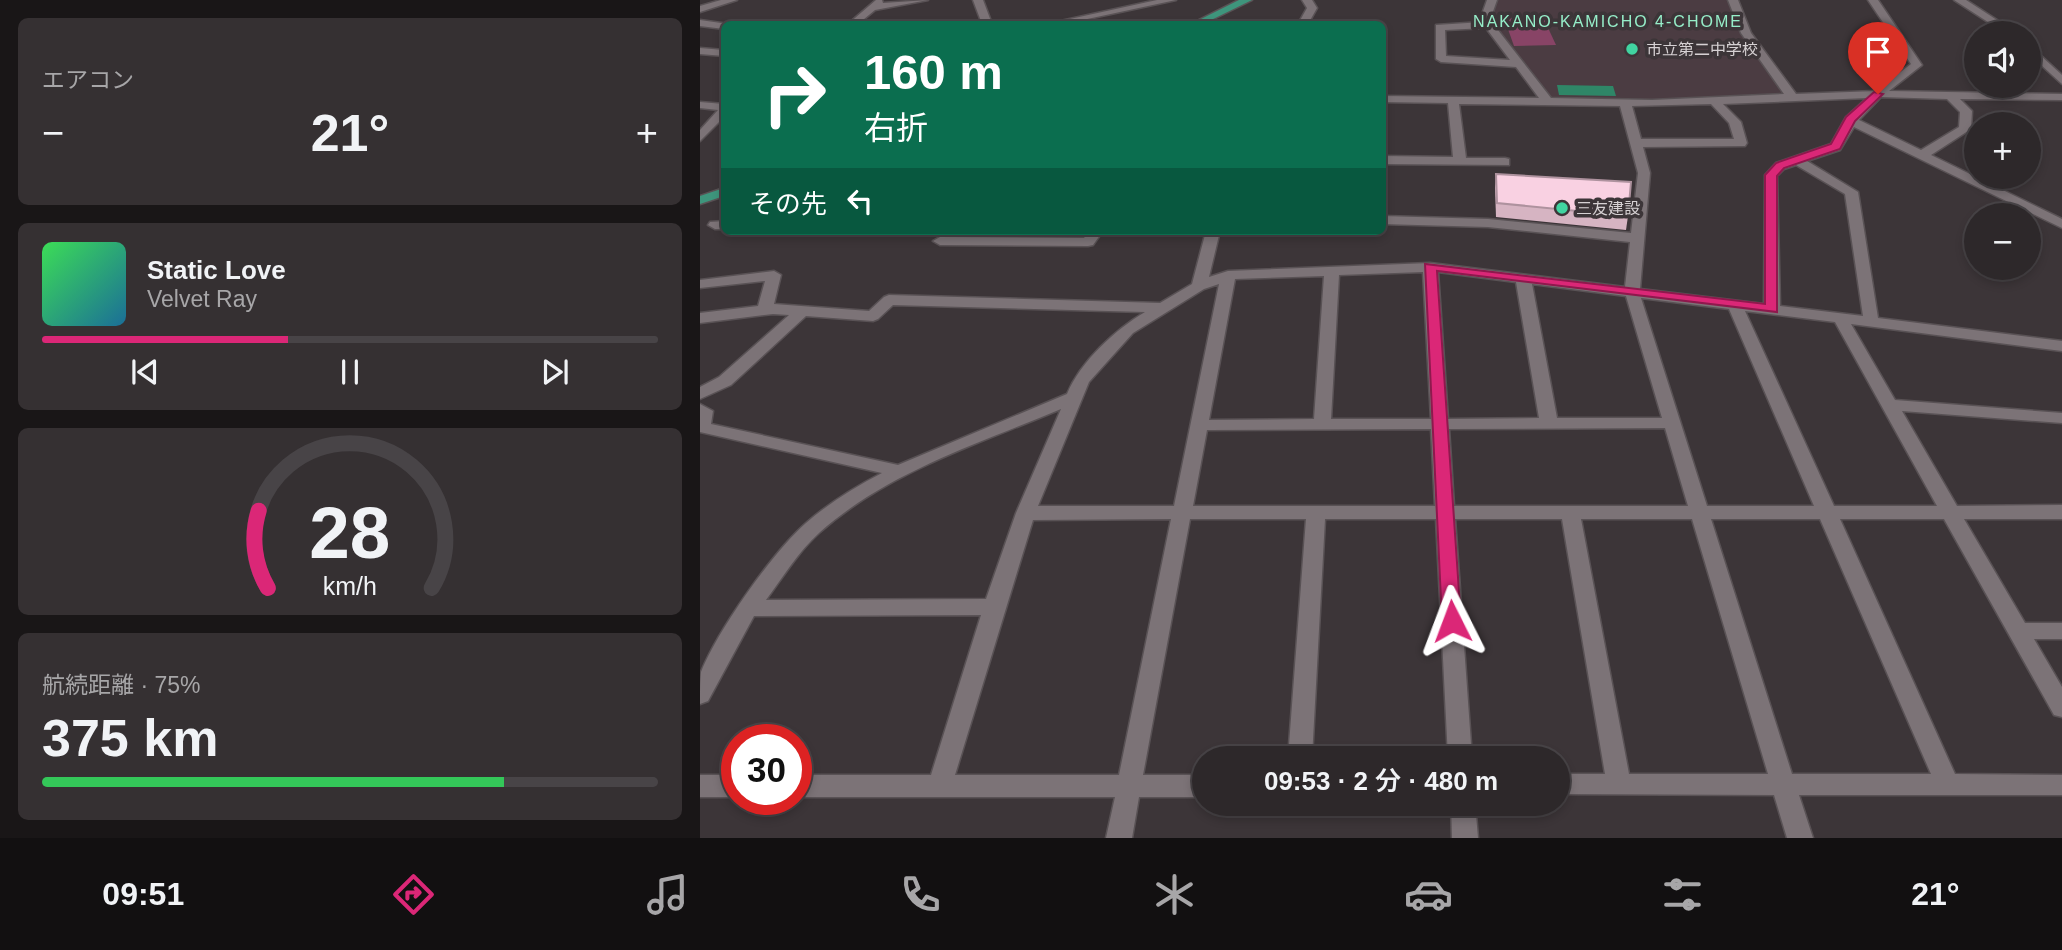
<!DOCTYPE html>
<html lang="ja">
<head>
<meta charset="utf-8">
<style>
  body { margin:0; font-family:Helvetica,"Noto Sans JP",sans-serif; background:#353032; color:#f1f3f6; height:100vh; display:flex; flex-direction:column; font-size:26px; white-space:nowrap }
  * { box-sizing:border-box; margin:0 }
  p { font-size:23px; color:#a7a6a8 }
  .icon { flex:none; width:38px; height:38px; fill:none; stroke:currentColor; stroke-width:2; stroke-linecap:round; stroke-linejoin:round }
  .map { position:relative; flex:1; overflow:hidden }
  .panel { display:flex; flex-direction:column; gap:18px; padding:18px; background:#191617; width:700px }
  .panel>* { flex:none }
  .hud { position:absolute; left:21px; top:21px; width:665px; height:214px; border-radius:10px; box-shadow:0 4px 10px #0003,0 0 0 2px #484447; background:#0b6e4f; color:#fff; overflow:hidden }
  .tools { position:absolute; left:1264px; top:21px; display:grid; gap:14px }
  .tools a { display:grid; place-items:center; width:77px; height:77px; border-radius:50%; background:#2d282a; box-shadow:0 4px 10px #0003,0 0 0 2px #484447; font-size:35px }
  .speed { position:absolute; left:21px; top:724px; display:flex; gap:14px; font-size:35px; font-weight:700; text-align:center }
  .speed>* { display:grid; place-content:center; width:91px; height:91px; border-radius:50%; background:#2d282a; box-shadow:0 4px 10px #0003,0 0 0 2px #484447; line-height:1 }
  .speed .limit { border:10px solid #d22; background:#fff; color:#111 }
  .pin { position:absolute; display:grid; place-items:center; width:60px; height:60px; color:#fff; margin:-72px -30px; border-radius:50% 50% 50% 0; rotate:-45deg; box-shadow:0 0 7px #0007 }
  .pin .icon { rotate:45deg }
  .me { position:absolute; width:77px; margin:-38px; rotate:357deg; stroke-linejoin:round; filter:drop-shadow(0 0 5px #0008) }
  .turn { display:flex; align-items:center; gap:24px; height:147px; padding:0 28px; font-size:32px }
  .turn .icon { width:91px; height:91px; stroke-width:2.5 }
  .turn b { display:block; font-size:49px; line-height:60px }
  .then { display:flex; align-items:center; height:66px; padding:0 28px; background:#0003; gap:14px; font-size:26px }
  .big { font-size:52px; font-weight:600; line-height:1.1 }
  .panel .widget { flex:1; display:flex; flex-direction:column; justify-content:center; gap:10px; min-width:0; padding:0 24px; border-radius:10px; background:#353032 }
  .panel .dial { align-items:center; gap:0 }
  .dial svg { height:182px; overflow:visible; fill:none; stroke:#484447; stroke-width:7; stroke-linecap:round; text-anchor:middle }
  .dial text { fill:#f1f3f6; stroke:none }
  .song { display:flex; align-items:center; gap:21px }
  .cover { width:84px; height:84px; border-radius:10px; background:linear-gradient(135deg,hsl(130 70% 55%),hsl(200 70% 35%)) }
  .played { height:7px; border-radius:4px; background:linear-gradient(90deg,#db2777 40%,#484447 40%) }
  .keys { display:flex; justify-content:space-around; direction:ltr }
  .heat { display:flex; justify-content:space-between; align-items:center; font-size:38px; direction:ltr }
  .charge { height:10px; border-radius:5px; background:linear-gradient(90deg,#34c759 75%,#484447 0) }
  .trip { position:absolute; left:492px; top:746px; width:378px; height:70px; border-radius:35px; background:#2d282a; box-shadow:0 4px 10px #0003,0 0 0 2px #484447; font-weight:600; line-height:70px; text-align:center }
  .dock { display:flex; height:112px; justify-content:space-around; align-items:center; background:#121011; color:#a7a6a8 }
  .dock .icon { width:49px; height:49px }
  .dock .current { color:#db2777 }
  .dock b { font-size:32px; color:#f1f3f6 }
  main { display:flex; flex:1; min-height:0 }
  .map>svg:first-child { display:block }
  .built { fill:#4b3c42 }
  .green { fill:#846 }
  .water { fill:#2f8667 }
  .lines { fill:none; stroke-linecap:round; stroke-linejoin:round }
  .street-casing { stroke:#595255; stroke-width:3 }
  .primary-casing { stroke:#595255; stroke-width:3 }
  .street { fill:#7c7377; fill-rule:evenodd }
  .primary { fill:#3e957c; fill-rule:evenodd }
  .wall { fill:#d6b4c2 }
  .building { fill:#f9d1e2; stroke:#ae929e; stroke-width:2 }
  .route { fill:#db2777; stroke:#8e194d; stroke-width:2 }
  .poi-dot { fill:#41d4a1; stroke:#3c3538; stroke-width:2.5 }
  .labels { text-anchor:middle; stroke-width:7; stroke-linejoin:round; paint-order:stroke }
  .far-neighbourhood-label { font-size:16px; letter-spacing:2px; fill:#96eec9; stroke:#3c3538 }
  .far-poi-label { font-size:16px; fill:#d6d1d3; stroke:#3c3538; text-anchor:start }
</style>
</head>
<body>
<main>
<section class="panel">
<div class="widget"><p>エアコン</p>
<div class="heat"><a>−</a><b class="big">21°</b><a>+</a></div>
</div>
<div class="widget">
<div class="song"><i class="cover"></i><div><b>Static Love</b><p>Velvet Ray</p></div></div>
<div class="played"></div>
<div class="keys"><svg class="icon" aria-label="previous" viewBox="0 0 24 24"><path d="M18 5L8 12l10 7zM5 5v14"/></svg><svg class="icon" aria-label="pause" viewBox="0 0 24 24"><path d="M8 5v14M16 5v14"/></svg><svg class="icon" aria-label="next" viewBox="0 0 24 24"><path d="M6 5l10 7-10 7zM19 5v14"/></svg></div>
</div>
<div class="widget dial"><svg viewBox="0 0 100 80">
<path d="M14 69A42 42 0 1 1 86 69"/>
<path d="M14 69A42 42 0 0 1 10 35" stroke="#db2777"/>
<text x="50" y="56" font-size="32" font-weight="700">28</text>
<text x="50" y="72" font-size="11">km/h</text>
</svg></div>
<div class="widget"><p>航続距離 · 75%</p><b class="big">375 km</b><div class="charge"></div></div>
</section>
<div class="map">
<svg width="1362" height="838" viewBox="0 0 1362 838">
  <rect width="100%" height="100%" fill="#3c3538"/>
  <!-- built -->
  <polygon class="built" points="792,0 1033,0 1046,33 1092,97 847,101 789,25"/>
  <!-- green -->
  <polygon class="green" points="843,17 856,45 814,46 804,18"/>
  <!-- water -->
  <polygon class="water" points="857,85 913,86 916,96 859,95"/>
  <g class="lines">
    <!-- street casing -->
    <g class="street-casing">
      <g id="street">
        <polygon points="21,0 37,0 0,12 0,6"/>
        <polygon points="176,0 182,0 183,3 228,0 175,10 158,24 148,24"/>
        <polygon points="273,0 283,0 292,24 282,24"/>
        <polygon points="457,0 476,0 364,24 347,24"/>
        <polygon points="602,0 612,0 617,8 608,24 598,24 607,8"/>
        <path d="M 787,0 L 797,0 L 791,17 L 794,25 L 851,98 L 952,100 L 1084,94 L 1041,33 L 1028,0 L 1038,0 L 1051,33 L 1096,94 L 1176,91 L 1211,64 L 1168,0 L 1178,0 L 1222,65 L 1189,91 L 1362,94 L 1362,100 L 1260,99 L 1272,111 L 1271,129 L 1231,155 L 1362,219 L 1362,228 L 1154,127 L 1140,150 L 1107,161 L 1158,192 L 1178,318 L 1362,341 L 1362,351 L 1151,324 L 1195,400 L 1362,413 L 1362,423 L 1202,411 L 1257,506 L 1362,505 L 1362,519 L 1264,519 L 1325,623 L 1362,623 L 1362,639 L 1334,639 L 1362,687 L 1362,717 L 1354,715 L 1244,519 L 1140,519 L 1255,774 L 1362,775 L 1362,795 L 1099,795 L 1113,838 L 1087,838 L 1074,795 L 858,794 L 858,774 L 905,774 L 862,519 L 755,519 L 772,758 L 748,758 L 736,519 L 625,519 L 612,758 L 588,758 L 606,519 L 490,519 L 443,775 L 504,775 L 504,797 L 439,797 L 432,838 L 406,838 L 415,797 L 96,797 L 96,775 L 231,775 L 281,615 L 54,616 L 8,701 L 0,704 C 0,694 0,681 1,672 C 18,630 72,553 106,523 C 129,503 155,487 182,473 L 0,432 L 0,404 L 13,411 L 11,424 L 198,465 L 367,394 C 381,361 415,330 445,312 L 193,305 L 178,319 L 173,321 L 106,316 L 31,385 L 0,399 L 0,387 L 19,377 L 89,315 L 73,314 L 0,323 L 0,313 L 58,306 L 65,281 L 0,288 L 0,280 L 74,271 L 81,275 L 74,304 L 169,311 L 184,297 L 189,295 L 460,303 L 492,284 L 506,231 L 520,231 L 509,277 L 528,271 L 730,263 L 925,287 L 930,242 L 788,227 L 682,224 L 682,216 L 788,219 L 931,233 L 938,173 L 920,106 L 759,104 L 766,158 L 805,158 L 809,159 L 809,165 L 682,164 L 682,156 L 753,157 L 748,103 L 682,102 L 682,96 L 839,98 L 816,67 L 741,62 L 736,59 L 736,25 L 783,22 L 781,17 ZM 786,28 L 810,60 L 746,56 L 745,30 ZM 1181,97 L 1247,99 L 1260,112 L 1259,127 L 1221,150 L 1159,120 ZM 1167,98 L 1146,117 L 1131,144 L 1076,163 L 1065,175 L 1064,304 L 940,289 L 950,173 L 943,147 L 1045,146 L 1047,143 L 1041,122 L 1023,104 ZM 1011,104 L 1029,123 L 1034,139 L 941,139 L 932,106 ZM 1096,165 L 1145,194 L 1163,316 L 1080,306 L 1077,176 L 1084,169 ZM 723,272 L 731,419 L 631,419 L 639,275 ZM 738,272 L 816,282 L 839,418 L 748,419 ZM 624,276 L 614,419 L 509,420 L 535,279 ZM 519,284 L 474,506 L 338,506 L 389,382 L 433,333 L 504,289 ZM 832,284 L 926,296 L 962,418 L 857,418 ZM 941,298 L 1029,309 L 1114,506 L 1007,506 ZM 1045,311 L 1135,322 L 1237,506 L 1134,506 ZM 361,409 L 316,513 L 286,599 L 66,600 C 83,577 98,552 119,533 C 187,472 278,444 361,409 ZM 965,428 L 988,506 L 754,506 L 749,429 ZM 731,429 L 735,506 L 493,506 L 507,430 ZM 471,519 L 419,775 L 255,775 L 333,520 ZM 881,519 L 992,519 L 1068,774 L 929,774 ZM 1011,519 L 1120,519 L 1231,774 L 1092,774 Z"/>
        <polygon points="1254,0 1266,0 1317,33 1305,33"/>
        <polygon points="0,20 28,24 24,24 24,29 0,26"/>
        <polygon points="1328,44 1362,75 1362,84 1328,53"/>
        <polygon points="0,48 24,50 24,56 0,54"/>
        <polygon points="0,102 24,104 24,117 0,141 0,130 18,110 0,108"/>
        <polygon points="24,221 24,229 15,229 8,225 10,222"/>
        <polygon points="389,231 403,231 393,245 388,246 240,245 233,241 240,237 384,238"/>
        <rect x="0" y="775" width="37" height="22"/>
        <polygon points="751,803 775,803 778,838 752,838"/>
      </g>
    </g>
    <!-- primary casing -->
    <g class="primary-casing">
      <g id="primary">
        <polygon points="539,0 552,0 503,24 491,24"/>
        <polygon points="24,188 24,196 0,204 0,196"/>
      </g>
    </g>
    <!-- street -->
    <use href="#street" class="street"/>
    <!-- primary -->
    <use href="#primary" class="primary"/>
  </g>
  <!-- wall -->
  <polygon class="wall" points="796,174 928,216 926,230 796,217 795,188"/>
  <!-- building -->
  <polygon class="building" points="796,174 931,182 928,216 797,203"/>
  <!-- route -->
  <polygon class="route" points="1174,92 1183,94 1155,121 1140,149 1084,168 1077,176 1077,312 737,271 761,621 752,629 745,627 742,621 725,264 1065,304 1065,175 1076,163 1131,144 1146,117"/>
  <!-- markers -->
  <g class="poi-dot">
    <circle cx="932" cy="49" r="7"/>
    <circle cx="862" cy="208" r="7"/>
  </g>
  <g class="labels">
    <!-- far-neighbourhood labels -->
    <g class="far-neighbourhood-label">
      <text x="908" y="27">NAKANO-KAMICHO 4-CHOME</text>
    </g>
    <!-- far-poi labels -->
    <g class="far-poi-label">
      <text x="946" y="55">市立第二中学校</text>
      <text x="876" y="214">三友建設</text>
    </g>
  </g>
</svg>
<div class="tools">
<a><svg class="icon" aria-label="sound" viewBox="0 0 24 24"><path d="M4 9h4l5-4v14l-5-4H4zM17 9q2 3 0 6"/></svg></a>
<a>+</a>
<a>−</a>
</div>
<div class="speed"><div class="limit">30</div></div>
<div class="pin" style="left:1178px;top:94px;background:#d93025"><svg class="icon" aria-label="arrive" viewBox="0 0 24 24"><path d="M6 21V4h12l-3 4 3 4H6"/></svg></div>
<svg class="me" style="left:752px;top:621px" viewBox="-20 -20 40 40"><path d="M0-17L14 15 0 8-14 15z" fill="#db2777" stroke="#fff" stroke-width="4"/></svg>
<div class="trip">09:53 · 2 分 · 480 m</div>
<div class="hud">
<div class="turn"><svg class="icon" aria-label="right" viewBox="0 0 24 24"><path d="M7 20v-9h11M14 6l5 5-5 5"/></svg><div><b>160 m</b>右折</div></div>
<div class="then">その先<svg class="icon" aria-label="left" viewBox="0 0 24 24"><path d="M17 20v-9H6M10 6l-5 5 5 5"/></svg></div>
</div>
</div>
</main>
<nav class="dock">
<b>09:51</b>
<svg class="icon current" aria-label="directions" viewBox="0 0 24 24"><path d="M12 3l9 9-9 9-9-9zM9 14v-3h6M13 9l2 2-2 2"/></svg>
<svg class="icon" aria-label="music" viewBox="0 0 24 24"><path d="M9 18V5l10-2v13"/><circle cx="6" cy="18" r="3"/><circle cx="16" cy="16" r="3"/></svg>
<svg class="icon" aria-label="phone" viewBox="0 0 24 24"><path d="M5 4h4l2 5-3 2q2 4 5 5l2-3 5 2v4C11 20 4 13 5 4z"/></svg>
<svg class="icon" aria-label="climate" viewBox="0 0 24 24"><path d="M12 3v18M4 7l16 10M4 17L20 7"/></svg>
<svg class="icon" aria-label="car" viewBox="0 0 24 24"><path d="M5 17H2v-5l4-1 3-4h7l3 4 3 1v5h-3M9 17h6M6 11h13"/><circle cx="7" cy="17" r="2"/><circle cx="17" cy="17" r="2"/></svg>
<svg class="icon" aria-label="filters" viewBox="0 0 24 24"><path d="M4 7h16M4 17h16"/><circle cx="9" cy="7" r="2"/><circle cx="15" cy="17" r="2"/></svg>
<b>21°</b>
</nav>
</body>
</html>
